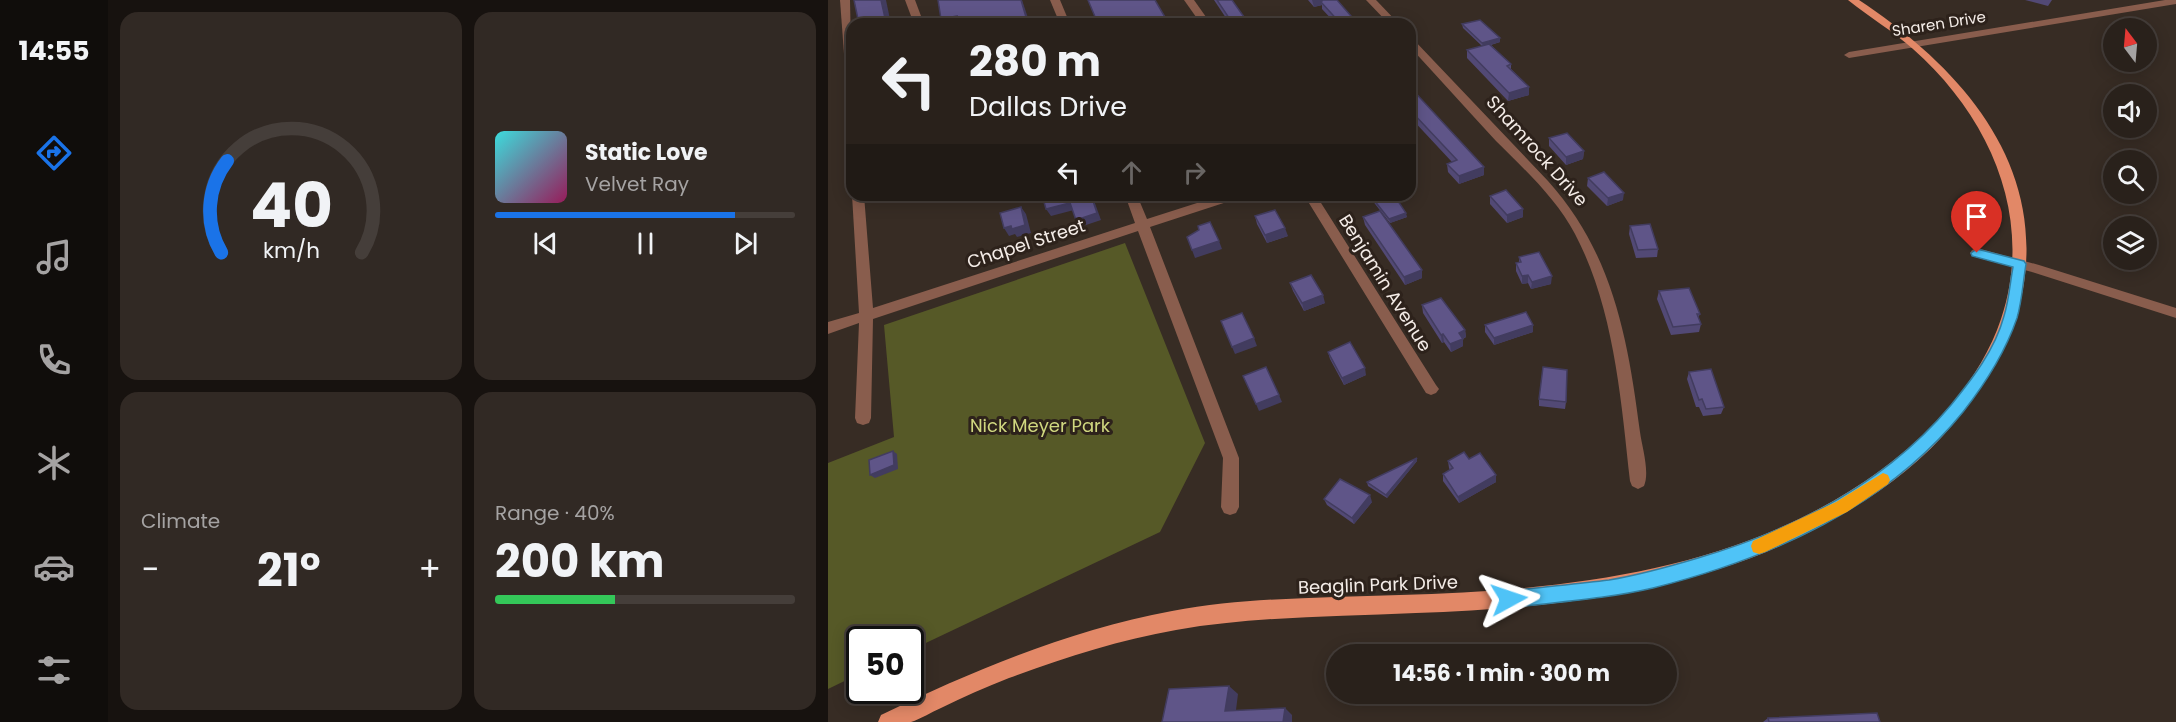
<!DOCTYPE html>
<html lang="en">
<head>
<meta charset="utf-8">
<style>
  body { margin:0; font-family:Poppins,sans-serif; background:#312924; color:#f1f3f6; height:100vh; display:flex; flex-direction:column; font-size:22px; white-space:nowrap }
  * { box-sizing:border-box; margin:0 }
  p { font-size:20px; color:#a5a3a3 }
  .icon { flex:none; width:33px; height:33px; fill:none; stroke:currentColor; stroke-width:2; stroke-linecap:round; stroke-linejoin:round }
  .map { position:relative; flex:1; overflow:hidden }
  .panel { display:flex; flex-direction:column; gap:12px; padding:12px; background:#17120f; width:720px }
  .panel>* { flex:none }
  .hud { position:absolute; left:18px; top:18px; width:570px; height:183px; border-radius:18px; box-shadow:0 3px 15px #0003,0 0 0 2px #453e3a; background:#29211b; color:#f1f3f6; overflow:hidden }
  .needle { width:39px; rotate:344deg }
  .tools { position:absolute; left:1275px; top:18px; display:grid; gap:12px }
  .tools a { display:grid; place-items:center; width:54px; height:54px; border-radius:50%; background:#29211b; box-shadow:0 3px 15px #0003,0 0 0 2px #453e3a; font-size:30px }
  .speed { position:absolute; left:18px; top:626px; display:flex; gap:12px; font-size:30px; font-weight:700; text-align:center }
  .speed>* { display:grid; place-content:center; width:78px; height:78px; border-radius:50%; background:#29211b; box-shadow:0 3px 15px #0003,0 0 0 2px #453e3a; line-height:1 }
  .speed .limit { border:3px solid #111; border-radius:9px; background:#fff; color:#111 }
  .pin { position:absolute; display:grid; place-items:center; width:51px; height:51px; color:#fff; margin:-62px -26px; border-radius:50% 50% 50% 0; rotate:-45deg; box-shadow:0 0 6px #0007 }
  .pin .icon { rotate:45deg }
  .me { position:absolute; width:66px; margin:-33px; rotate:85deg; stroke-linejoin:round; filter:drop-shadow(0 0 4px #0008) }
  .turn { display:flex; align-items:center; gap:21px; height:126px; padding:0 24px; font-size:27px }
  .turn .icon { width:78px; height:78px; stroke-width:2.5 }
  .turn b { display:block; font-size:42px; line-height:51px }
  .lanes { display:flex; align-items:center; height:57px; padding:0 24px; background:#0003; justify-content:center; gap:30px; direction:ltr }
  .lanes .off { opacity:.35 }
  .big { font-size:45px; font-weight:700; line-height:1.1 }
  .panel .tile { flex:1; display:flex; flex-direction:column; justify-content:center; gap:9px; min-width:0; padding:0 21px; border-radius:18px; background:#312924 }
  .panel .dial { align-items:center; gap:0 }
  .dial svg { height:156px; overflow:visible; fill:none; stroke:#453e3a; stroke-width:7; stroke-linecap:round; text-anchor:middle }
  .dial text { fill:#f1f3f6; stroke:none }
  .song { display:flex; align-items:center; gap:18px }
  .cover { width:72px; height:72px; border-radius:9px; background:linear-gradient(135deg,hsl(180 70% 55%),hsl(330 70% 35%)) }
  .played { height:6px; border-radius:3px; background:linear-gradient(90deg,#1a73e8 80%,#453e3a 80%) }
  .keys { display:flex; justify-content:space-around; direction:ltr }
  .heat { display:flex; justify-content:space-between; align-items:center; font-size:33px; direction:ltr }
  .charge { height:9px; border-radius:4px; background:linear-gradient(90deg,#34c759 40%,#453e3a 0) }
  .panel .tiles { flex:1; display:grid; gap:12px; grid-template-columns:repeat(2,1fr) }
  .trip { position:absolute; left:498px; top:644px; width:351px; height:60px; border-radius:30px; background:#29211b; box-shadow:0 3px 15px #0003,0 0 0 2px #453e3a; font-weight:700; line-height:60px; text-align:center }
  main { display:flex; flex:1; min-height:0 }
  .tab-bar { display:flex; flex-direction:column; width:108px; justify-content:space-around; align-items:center; background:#100d0b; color:#a5a3a3 }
  .tab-bar .icon { width:42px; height:42px }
  .tab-bar .selected { color:#1a73e8 }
  .tab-bar b { font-size:27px; color:#f1f3f6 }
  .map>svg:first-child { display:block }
  .green { fill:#565927 }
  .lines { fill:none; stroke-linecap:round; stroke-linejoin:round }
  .minor { fill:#895d4d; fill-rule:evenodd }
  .major { fill:#e28867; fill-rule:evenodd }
  .wall { fill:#524975 }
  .shaded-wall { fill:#423c5f }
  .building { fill:#5f5588; stroke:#423c5f; stroke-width:1.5 }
  .route { fill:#4fc3f7; stroke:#337fa1; stroke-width:1.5 }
  .slow { fill:#f59e0b }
  .labels { text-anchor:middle; stroke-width:6; stroke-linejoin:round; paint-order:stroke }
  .far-street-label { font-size:15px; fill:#f4ece7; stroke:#2d221b }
  .street-label { font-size:18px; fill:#f4ece7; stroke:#2d221b }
  .park-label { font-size:18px; fill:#d0d77f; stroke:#2d221b }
</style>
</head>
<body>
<main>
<nav class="tab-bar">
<b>14:55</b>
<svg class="icon selected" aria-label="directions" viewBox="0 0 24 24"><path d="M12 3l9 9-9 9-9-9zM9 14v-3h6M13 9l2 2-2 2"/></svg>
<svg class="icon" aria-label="music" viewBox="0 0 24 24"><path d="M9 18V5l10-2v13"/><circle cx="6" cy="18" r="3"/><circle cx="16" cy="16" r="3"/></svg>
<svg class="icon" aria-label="phone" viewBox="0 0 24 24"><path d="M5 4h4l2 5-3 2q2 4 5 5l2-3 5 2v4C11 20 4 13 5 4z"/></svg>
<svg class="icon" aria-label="climate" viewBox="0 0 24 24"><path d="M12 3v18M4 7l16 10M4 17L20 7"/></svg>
<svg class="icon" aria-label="car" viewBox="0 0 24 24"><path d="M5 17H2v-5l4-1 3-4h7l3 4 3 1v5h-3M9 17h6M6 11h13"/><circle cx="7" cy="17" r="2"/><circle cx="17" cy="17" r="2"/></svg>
<svg class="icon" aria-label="filters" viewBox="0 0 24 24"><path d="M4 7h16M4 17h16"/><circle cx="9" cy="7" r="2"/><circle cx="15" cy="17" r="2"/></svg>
</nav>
<section class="panel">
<div class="tiles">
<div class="tile dial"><svg viewBox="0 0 100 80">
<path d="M14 69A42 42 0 1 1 86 69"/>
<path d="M14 69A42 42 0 0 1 17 22" stroke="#1a73e8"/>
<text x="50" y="56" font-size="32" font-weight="700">40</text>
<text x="50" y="72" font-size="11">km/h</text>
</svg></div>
<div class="tile">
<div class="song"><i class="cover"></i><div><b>Static Love</b><p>Velvet Ray</p></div></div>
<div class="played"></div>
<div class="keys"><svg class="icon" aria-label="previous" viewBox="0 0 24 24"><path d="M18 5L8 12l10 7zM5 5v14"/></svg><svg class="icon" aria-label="pause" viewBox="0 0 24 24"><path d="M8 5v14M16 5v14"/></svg><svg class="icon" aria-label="next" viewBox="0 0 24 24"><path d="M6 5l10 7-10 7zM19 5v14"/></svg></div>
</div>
<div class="tile"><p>Climate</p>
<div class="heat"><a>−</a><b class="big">21°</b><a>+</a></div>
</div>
<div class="tile"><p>Range · 40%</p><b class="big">200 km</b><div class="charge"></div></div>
</div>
</section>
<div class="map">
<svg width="1348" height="722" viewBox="0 0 1348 722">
  <rect width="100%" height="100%" fill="#372c24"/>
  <!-- green -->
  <polygon class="green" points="297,243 377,443 332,532 83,650 82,639 32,639 31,674 0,689 0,463 66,437 56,325"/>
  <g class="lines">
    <!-- minor -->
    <g class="minor">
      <polygon points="12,0 22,0 24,97 19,94"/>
      <polygon points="77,0 87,0 96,24 86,24"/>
      <polygon points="222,0 232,0 242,24 232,24"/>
      <polygon points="356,0 366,0 383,24 373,24"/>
      <polygon points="538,0 548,0 571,24 561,24"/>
      <polygon points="1337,0 1348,0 1348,4 1021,58 1016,55 1021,52"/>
      <path d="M 582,38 L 585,39 L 720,181 C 785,253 800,339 812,432 C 814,447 822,472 816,486 L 810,489 L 804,486 L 802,481 C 793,399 786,308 747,234 C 728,198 696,169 668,141 C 639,110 611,78 582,47 Z"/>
      <polygon points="24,195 36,195 45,308 307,223 297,195 309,195 319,219 394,195 413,195 411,198 322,227 411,458 411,507 408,513 402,515 396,513 393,507 395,458 310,231 45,319 43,418 41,423 35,425 29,423 27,418 31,323 0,334 0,322 31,313"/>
      <polygon points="476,195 488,195 608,385 611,389 608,393 603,395 598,393"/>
      <polygon points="1149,248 1211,265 1348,308 1348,318 1204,272 1144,256 1142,253 1144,250"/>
    </g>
    <!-- major -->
    <path class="major" d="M 1020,0 L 1031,0 C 1126,63 1211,153 1197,275 C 1191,331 1161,380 1126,423 C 1094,462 1055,491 1011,516 C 883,591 733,608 588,613 C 507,617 428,616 348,630 C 291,640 235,658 181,678 C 158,687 135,697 113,708 C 103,712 93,719 83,722 C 73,722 60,722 50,722 L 53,715 C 146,670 242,630 344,611 C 420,597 495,598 572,595 C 740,590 913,572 1053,470 C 1104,433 1153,379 1173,319 C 1207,218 1162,117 1085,49 C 1065,31 1041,17 1020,0 Z"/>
  </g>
  <!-- wall -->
  <g class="wall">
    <polygon points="386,0 404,0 421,24 402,24"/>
    <polygon points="480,0 509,0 530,24 508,24 494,9 494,5 486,7"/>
    <polygon points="1197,0 1224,0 1220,6"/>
    <polygon points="634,24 672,42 663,45 683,64 683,69 701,87 701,95 680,101 639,58 639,50 654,46 635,28"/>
    <polygon points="582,87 656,167 656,175 631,184 620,172 619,164 624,162 582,117"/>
    <polygon points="721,138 756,151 755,159 738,165 721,146"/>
    <polygon points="760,178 795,200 779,206 759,186"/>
    <polygon points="515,195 539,195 539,196 521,202"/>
    <polygon points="540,195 566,195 579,217 562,223"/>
    <polygon points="662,196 695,217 679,223 662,204"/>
    <polygon points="427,216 460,236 439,243 429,224"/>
    <polygon points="535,217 594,278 577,285 537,225"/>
    <polygon points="802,226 830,249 829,257 808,258 801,234"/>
    <polygon points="691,257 723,284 703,289 700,283 694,284 688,271 688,263 691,263"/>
    <polygon points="462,283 497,303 476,311 465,291"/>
    <polygon points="831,291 872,314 870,318 873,324 871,332 843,335 829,299"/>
    <polygon points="594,305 637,330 638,337 635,339 635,346 623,352 616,342 614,343 595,313"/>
    <polygon points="657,325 705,332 666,345 657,332"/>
    <polygon points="500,352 538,375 516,385 502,359"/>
    <polygon points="861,372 896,407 893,414 875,416 871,407 868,407 859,379"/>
    <polygon points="711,399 738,402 737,409 711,406"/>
    <polygon points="589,458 589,461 559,498 540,486 539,482"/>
    <polygon points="641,459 668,482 631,503 615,481 615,474 622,470 621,468 620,461"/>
    <polygon points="496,499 544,502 526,524 499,505"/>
    <polygon points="940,718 1052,722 935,722"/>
  </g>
  <!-- shaded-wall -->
  <g class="shaded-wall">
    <polygon points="53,0 58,0 63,24 33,24"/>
    <polygon points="193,0 194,0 202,24 200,24"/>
    <polygon points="484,0 500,0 493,2 494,5 486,7"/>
    <polygon points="129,16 132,22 126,24 116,24 113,19"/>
    <polygon points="672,38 672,42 655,47 654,43"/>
    <polygon points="701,87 701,95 680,101 681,93"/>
    <polygon points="756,151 755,159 738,165 738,157"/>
    <polygon points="656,167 656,175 631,184 631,176"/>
    <polygon points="796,193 795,200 779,206 780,198"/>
    <polygon points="263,195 264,195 273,220 252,227 248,220"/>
    <polygon points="520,195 539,195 539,196 521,202"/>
    <polygon points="242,203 246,210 223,216 218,209"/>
    <polygon points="193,207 198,214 203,233 189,237 187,234 181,236 176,228"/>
    <polygon points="695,209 695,217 679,223 679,215"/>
    <polygon points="578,213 579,217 562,223 561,219"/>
    <polygon points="457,228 460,236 439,243 437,235"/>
    <polygon points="391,241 394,249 367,258 364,250"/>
    <polygon points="594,270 594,278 577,285 576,277"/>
    <polygon points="700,275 700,283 694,284 694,276"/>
    <polygon points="724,276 723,284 703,289 704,282"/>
    <polygon points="495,295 497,303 476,311 474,303"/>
    <polygon points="705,325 705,332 666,345 666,338"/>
    <polygon points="637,330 638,337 631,340 631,333"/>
    <polygon points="615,334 616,342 614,343 613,335"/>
    <polygon points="426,338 429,346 407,354 404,347"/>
    <polygon points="635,339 635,346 623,352 622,344"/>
    <polygon points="537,368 538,375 516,385 514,378"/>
    <polygon points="451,395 454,402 431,411 428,404"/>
    <polygon points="65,451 69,454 70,469 47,478 42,475"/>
    <polygon points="589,458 589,461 559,498 558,495"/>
    <polygon points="668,475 668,482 631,503 630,497"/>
    <polygon points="542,495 544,502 526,524 524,518"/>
    <polygon points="401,686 410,694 407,718 397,711"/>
    <polygon points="457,708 464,715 464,722 455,722"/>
  </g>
  <!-- building -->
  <g class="building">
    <polygon points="26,0 53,0 57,18 31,24"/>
    <polygon points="110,0 193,0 200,24 127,24 129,16 113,19"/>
    <polygon points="260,0 327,0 341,24 270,24"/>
    <polygon points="389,0 404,0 421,24 405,24"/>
    <polygon points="495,0 509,0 530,24 513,24 493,2"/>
    <polygon points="652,20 672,38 654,43 634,24"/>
    <polygon points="661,44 683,64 679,66 701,87 681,93 639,50"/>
    <polygon points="582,87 656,167 631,176 619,164 629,160 582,110"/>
    <polygon points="739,133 756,151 738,157 721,138"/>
    <polygon points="776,172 796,193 780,198 760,178"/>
    <polygon points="678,190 695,209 679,215 662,196"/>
    <polygon points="214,195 263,195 269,213 248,220 242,203 218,209"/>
    <polygon points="542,195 566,195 578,213 561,219"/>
    <polygon points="193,207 197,225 184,229 183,226 176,228 172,213"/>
    <polygon points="447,210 457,228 437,235 427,216"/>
    <polygon points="552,211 594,270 576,277 535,217"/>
    <polygon points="382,222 391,241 364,250 359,237 371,230 370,226"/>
    <polygon points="822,224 830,249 810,250 802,226"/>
    <polygon points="711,252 724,276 704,282 700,275 694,276 688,263 693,262 691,257"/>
    <polygon points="483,275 495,295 474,303 462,283"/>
    <polygon points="861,288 872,314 869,314 873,324 845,327 831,291"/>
    <polygon points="613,298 637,330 631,333 635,339 622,344 615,334 613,335 594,305"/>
    <polygon points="698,312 705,325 666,338 657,325"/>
    <polygon points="414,313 426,338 404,347 393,321"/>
    <polygon points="522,342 537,368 514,378 500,352"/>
    <polygon points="438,367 451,395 428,404 415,376"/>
    <polygon points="715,367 739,370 738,402 711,399"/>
    <polygon points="883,369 896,407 878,409 874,399 871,400 861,372"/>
    <polygon points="65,451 66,465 42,475 41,460"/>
    <polygon points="636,452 641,459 652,453 668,475 630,497 615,474 625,468 620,461"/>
    <polygon points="589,458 558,495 539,482"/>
    <polygon points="512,479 542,495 524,518 496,499"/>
    <polygon points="401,686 397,711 457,708 455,722 334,722 341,689"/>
    <polygon points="1049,713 1052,722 941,722 940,718"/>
  </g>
  <!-- route -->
  <path class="route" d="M 1149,249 L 1196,261 L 1198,264 C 1195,282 1194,301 1189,318 C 1177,353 1157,384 1135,412 C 1057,508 943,558 825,588 C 778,599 729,602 681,608 L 675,605 L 673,599 L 675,593 L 681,591 C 715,587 748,584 781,580 C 811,575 840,567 870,558 C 966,530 1057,484 1123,405 C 1144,379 1167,350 1176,316 C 1181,300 1182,283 1185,267 L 1144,256 L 1143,253 Z"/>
  <!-- slow -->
  <polygon class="slow" points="1055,473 1060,475 1062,480 1060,484 1019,512 937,552 931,554 925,552 923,546 925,541 1008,502"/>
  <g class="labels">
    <!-- far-street labels -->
    <g class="far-street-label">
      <text transform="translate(1111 24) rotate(-9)" y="5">Sharen Drive</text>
    </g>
    <!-- street labels -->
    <g class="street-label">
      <text transform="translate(709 151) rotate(48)" y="6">Shamrock Drive</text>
      <text transform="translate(198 244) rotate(-18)" y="6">Chapel Street</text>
      <text transform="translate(557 283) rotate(58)" y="6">Benjamin Avenue</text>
      <text transform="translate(550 585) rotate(-2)" y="6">Beaglin Park Drive</text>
    </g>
    <!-- park labels -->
    <g class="park-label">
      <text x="212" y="432">Nick Meyer Park</text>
    </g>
  </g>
</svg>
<div class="tools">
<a><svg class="needle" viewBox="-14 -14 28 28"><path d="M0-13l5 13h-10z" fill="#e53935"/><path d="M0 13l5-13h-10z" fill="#a5a3a3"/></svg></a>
<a><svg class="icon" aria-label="sound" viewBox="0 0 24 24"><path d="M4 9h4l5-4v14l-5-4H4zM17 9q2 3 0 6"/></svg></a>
<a><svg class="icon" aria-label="search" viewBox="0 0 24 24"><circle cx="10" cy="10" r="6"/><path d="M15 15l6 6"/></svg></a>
<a><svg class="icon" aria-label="layers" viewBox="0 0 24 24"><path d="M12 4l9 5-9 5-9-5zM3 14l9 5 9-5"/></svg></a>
</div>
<div class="speed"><div class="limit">50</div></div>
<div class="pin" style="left:1149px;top:253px;background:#d93025"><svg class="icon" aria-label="arrive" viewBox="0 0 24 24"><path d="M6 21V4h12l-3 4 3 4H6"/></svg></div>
<svg class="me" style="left:681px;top:599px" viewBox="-20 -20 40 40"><path d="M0-17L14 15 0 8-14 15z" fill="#4fc3f7" stroke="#fff" stroke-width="4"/></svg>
<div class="trip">14:56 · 1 min · 300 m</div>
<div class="hud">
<div class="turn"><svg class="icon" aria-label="left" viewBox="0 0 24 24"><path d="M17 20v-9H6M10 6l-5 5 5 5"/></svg><div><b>280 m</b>Dallas Drive</div></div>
<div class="lanes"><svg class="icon" aria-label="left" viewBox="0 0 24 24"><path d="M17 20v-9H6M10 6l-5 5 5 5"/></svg><svg class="icon off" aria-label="ahead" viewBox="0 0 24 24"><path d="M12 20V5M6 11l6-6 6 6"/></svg><svg class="icon off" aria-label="right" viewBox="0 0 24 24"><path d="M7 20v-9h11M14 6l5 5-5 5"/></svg></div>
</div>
</div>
</main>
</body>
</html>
